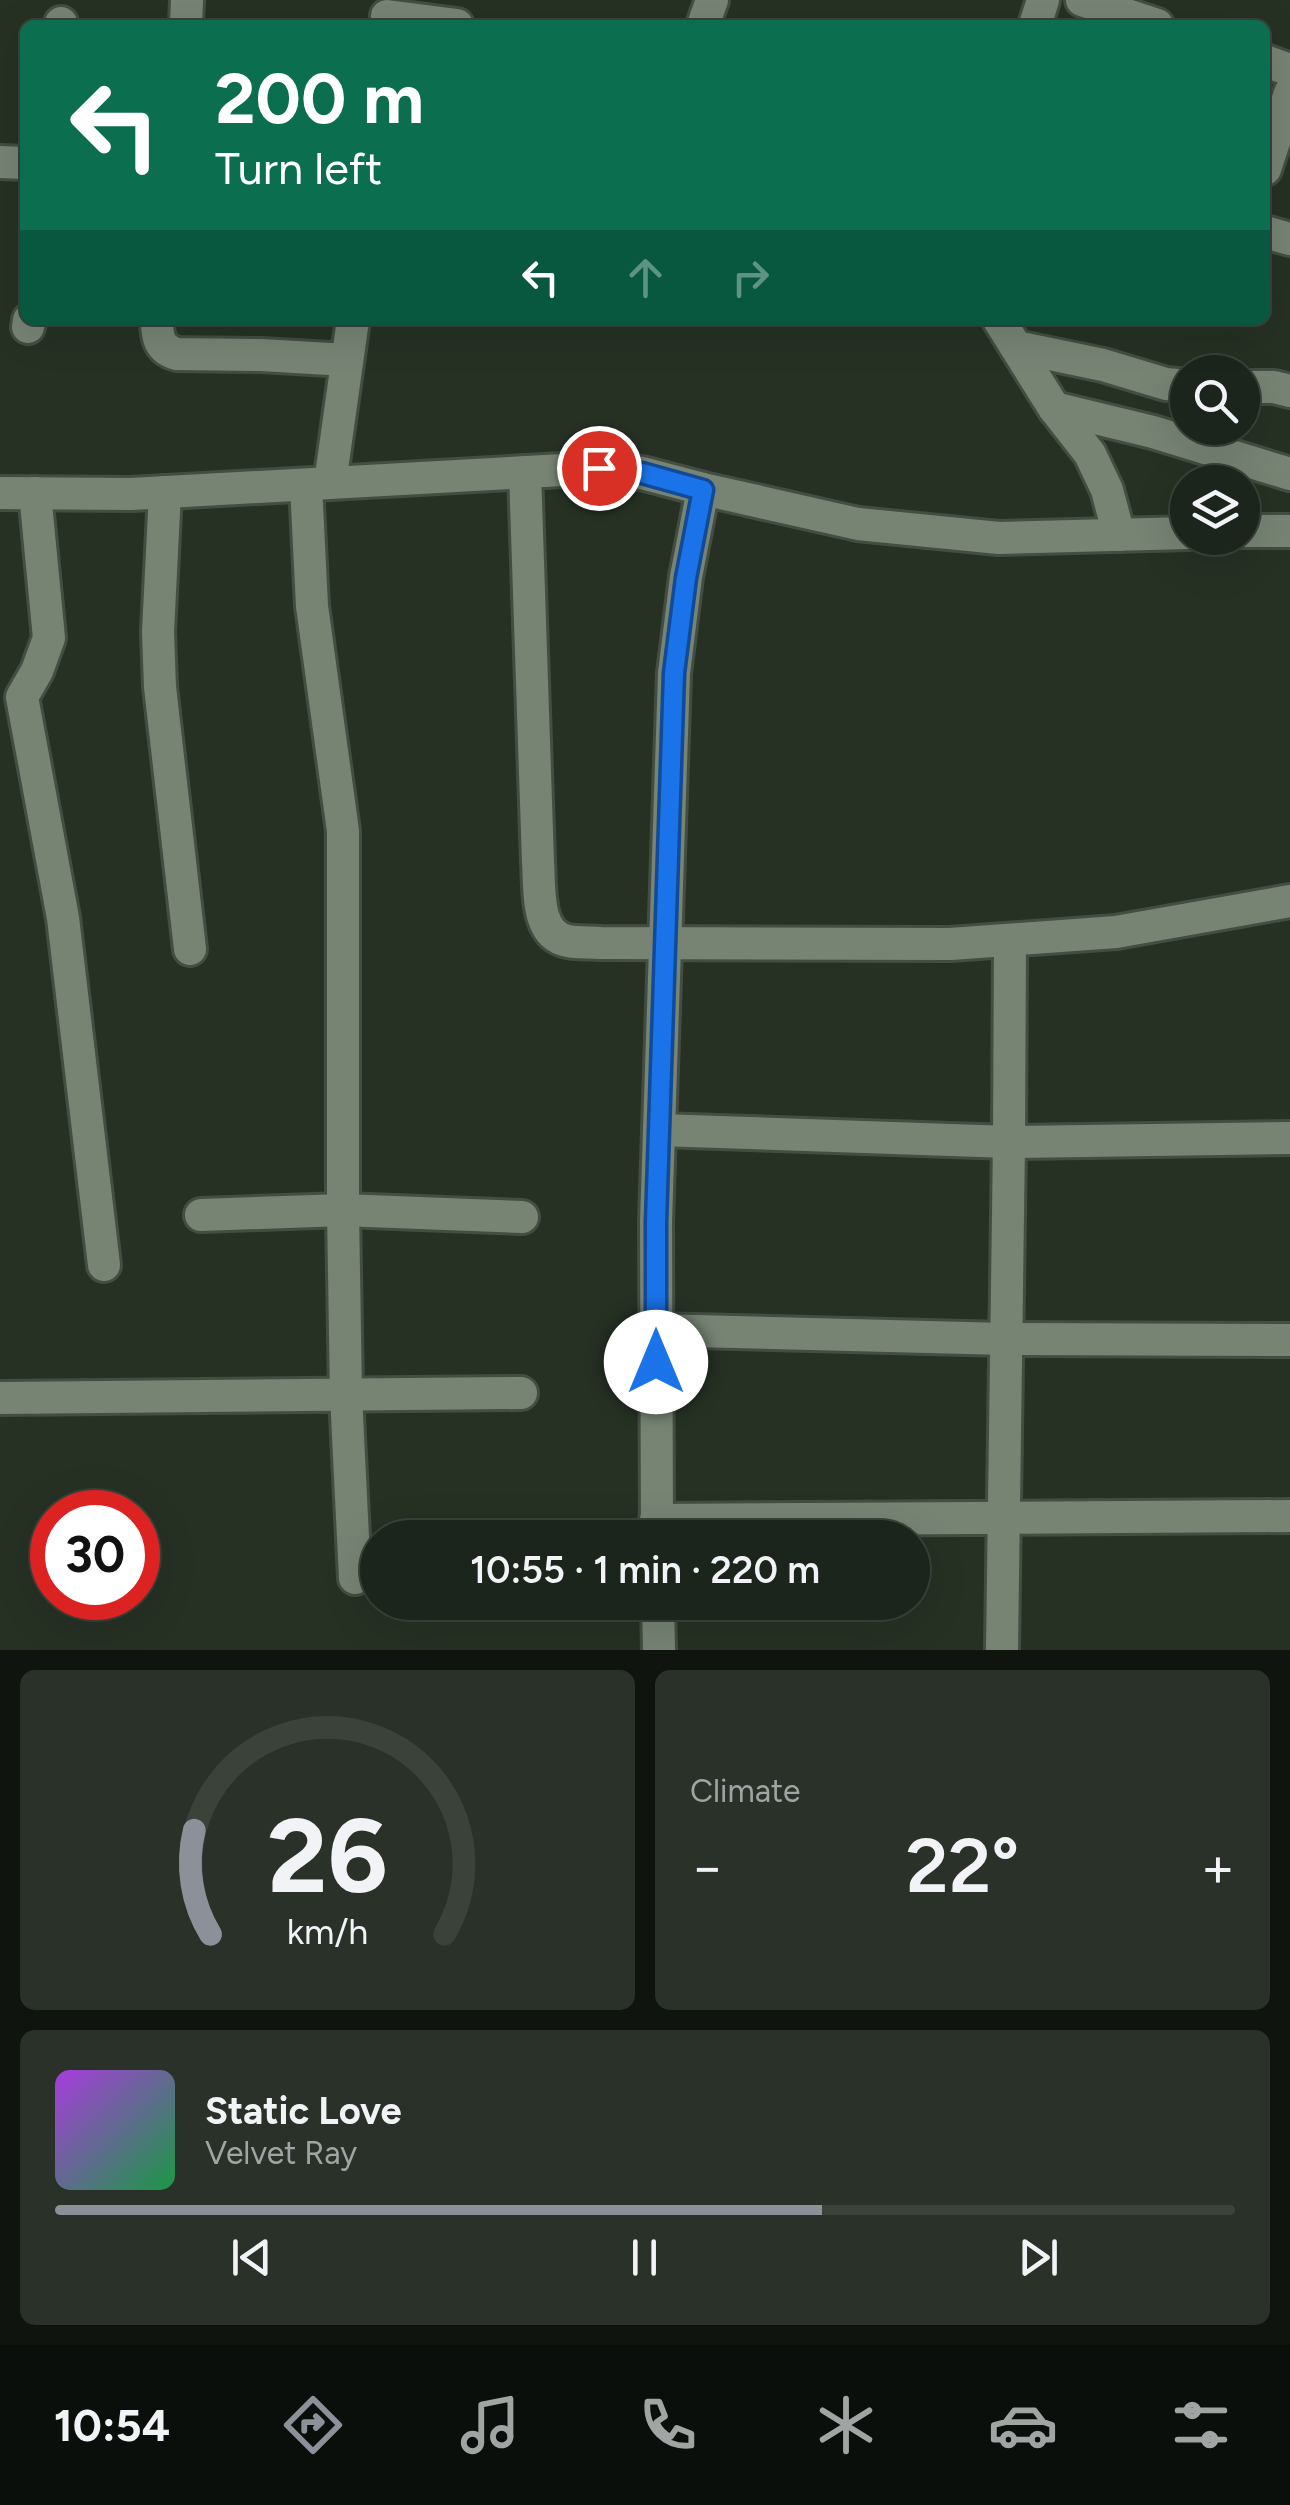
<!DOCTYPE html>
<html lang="en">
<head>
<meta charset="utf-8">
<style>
  body { margin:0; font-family:Figtree,sans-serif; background:#293128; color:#f1f3f6; height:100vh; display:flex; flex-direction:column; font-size:38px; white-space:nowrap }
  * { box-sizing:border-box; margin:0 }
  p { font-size:32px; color:#a0a5a3 }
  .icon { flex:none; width:55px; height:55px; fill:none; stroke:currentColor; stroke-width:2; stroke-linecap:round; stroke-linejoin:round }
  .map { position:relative; height:1650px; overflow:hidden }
  .side { display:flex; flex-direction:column; gap:20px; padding:20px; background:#0f140f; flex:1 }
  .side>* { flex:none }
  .top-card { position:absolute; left:20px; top:20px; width:1250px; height:305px; border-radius:15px; box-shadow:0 10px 40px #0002,0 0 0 2px #3a423a; background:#0b6e4f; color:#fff; overflow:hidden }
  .buttons { position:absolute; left:1170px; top:355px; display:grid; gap:20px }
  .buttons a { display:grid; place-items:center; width:90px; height:90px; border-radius:50%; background:#1c251b; box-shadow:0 10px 40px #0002,0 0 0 2px #3a423a; font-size:50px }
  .speed { position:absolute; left:30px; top:1490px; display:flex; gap:20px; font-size:50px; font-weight:700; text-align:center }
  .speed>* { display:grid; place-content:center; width:130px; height:130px; border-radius:50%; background:#1c251b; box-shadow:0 10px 40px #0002,0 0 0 2px #3a423a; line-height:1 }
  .speed .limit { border:15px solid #d22; background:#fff; color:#111 }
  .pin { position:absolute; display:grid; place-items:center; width:85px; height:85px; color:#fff; margin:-42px; border:5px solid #fff; border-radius:50%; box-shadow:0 2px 10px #0007 }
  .me { position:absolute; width:110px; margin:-55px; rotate:0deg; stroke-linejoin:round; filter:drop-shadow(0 0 8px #0008) }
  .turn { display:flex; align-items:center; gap:35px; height:210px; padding:0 30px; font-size:45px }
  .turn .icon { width:130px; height:130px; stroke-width:2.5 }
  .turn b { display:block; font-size:70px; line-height:85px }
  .lanes { display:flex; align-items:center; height:95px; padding:0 30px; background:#0003; justify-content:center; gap:50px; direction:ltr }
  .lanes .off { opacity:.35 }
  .big { font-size:75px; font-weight:600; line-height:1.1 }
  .side .card { flex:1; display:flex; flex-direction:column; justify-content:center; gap:15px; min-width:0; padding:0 35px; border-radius:15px; background:#293128 }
  .side .dial { align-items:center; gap:0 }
  .dial svg { height:260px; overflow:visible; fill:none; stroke:#3a423a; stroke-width:7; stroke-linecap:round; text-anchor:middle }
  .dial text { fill:#f1f3f6; stroke:none }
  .song { display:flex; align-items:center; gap:30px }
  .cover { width:120px; height:120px; border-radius:15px; background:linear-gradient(135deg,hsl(280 70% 55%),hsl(140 70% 35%)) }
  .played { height:10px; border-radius:5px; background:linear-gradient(90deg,#8c9099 65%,#3a423a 65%) }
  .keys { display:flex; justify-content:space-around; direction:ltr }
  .heat { display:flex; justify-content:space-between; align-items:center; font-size:55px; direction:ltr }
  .side .tiles { flex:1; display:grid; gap:20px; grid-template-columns:1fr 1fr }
  .card:last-child { grid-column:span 2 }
  .trip { position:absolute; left:360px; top:1520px; width:570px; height:100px; border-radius:50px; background:#1c251b; box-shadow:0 10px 40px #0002,0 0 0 2px #3a423a; font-weight:600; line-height:100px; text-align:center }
  .menu { display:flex; height:160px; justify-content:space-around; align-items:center; background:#0b0f0b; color:#a0a5a3 }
  .menu .icon { width:70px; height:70px }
  .menu .selected { color:#8c9099 }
  .menu b { font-size:45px; color:#f1f3f6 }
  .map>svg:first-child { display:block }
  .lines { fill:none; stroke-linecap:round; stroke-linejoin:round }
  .minor-casing { stroke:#444d42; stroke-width:38 }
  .minor { stroke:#778474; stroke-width:32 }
  .route-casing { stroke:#114b97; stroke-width:25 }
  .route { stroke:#1a73e8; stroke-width:18 }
</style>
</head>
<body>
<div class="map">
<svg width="1290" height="1650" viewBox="0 0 1290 1650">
  <rect width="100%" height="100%" fill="#263124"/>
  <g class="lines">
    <!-- minor casing -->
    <g class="minor-casing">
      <g id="minor">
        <polyline points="1082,0 1157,25"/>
        <polyline points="387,16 457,25"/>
        <polyline points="61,25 61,23"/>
        <polyline points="186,25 187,0"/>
        <polyline points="703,25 712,0"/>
        <polyline points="1035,25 1043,0"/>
        <polyline points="1265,61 1290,70"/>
        <polyline points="0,162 25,163"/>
        <polyline points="1265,169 1290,93"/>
        <polyline points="1265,232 1290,239"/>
        <path d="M 157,320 C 157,337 159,349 177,354 L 261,355 L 347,360"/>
        <polyline points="999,320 1054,408 1090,454 1107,490 1119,535"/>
        <polyline points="28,327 29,320"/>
        <polyline points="1016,347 1103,365 1166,384 1188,386"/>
        <polyline points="1242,387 1274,387 1290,391"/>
        <polyline points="1054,408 1153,432 1290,474"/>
        <path d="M 525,472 L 538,862 C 540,888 535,935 568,941 C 578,943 590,942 601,943 L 950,944 L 1116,932 L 1290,901"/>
        <polyline points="330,483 353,320"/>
        <polyline points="306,485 312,606 343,831 343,1210 346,1395 355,1578"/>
        <polyline points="165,492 158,632 160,687 190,949"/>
        <polyline points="0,493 131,494 599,468 642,473 703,489 858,524 999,538 1188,533"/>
        <polyline points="35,493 49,638 37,671 22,697 63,918 104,1265"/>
        <polyline points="1242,531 1290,531"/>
        <polyline points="659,1130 1009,1142 1290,1138"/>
        <polyline points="201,1215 343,1210 522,1217"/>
        <polyline points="656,1330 1006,1339 1290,1340"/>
        <polyline points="0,1398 521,1393"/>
        <polyline points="656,1520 1290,1516"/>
        <polyline points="657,1538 656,1222 674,673 686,577 703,489"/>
        <polyline points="658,1602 659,1650"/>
        <polyline points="1002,1650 1009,1142 1010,940"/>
      </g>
    </g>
    <!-- minor -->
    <use href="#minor" class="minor"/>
  </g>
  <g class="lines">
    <!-- route casing -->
    <g class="route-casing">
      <polyline id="route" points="599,468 642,473 703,490 686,578 674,673 656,1222 656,1362"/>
    </g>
    <!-- route -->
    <use href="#route" class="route"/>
  </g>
</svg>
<div class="buttons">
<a><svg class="icon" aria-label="search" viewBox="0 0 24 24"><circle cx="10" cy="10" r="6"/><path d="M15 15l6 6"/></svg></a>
<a><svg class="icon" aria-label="layers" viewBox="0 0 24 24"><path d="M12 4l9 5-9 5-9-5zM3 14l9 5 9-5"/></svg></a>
</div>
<div class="speed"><div class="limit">30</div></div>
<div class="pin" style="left:599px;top:468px;background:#d93025"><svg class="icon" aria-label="arrive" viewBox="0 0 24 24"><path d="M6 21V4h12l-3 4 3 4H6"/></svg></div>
<svg class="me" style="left:656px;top:1362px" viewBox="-20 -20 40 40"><circle r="19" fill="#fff"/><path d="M0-13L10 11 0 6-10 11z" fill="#1a73e8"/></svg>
<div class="trip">10:55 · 1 min · 220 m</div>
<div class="top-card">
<div class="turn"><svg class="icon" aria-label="left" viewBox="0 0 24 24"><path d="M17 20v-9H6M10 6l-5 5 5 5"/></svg><div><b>200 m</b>Turn left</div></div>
<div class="lanes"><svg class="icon" aria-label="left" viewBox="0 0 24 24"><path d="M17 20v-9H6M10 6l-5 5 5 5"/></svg><svg class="icon off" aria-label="ahead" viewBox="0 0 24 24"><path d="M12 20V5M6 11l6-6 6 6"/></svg><svg class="icon off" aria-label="right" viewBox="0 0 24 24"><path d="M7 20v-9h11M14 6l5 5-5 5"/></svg></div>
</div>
</div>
<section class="side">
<div class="tiles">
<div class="card dial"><svg viewBox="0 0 100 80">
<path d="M14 69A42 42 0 1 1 86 69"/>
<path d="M14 69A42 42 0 0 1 9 37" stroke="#8c9099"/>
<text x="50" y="56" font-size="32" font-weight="700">26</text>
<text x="50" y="72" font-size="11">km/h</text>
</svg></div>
<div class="card"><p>Climate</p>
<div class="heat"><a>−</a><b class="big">22°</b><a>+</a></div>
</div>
<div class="card">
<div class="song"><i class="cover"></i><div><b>Static Love</b><p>Velvet Ray</p></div></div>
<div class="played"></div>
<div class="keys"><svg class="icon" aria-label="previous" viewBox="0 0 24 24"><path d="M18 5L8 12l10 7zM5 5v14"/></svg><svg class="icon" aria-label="pause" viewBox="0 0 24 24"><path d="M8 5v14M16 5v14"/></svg><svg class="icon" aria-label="next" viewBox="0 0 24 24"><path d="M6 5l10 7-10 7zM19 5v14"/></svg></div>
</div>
</div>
</section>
<nav class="menu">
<b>10:54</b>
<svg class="icon selected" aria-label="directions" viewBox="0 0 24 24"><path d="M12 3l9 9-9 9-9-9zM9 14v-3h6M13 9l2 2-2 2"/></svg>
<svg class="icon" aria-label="music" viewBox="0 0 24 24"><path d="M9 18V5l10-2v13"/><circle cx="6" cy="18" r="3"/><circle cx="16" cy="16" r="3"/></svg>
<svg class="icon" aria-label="phone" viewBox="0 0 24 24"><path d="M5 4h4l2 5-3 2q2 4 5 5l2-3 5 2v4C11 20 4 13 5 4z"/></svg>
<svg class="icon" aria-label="climate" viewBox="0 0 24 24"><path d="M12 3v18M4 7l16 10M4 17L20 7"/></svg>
<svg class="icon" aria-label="car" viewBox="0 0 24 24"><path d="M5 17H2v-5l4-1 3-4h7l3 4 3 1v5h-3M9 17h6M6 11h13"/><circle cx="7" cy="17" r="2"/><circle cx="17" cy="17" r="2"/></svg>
<svg class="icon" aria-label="filters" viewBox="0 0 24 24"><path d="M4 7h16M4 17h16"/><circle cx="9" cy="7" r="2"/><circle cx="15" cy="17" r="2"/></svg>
</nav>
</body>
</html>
